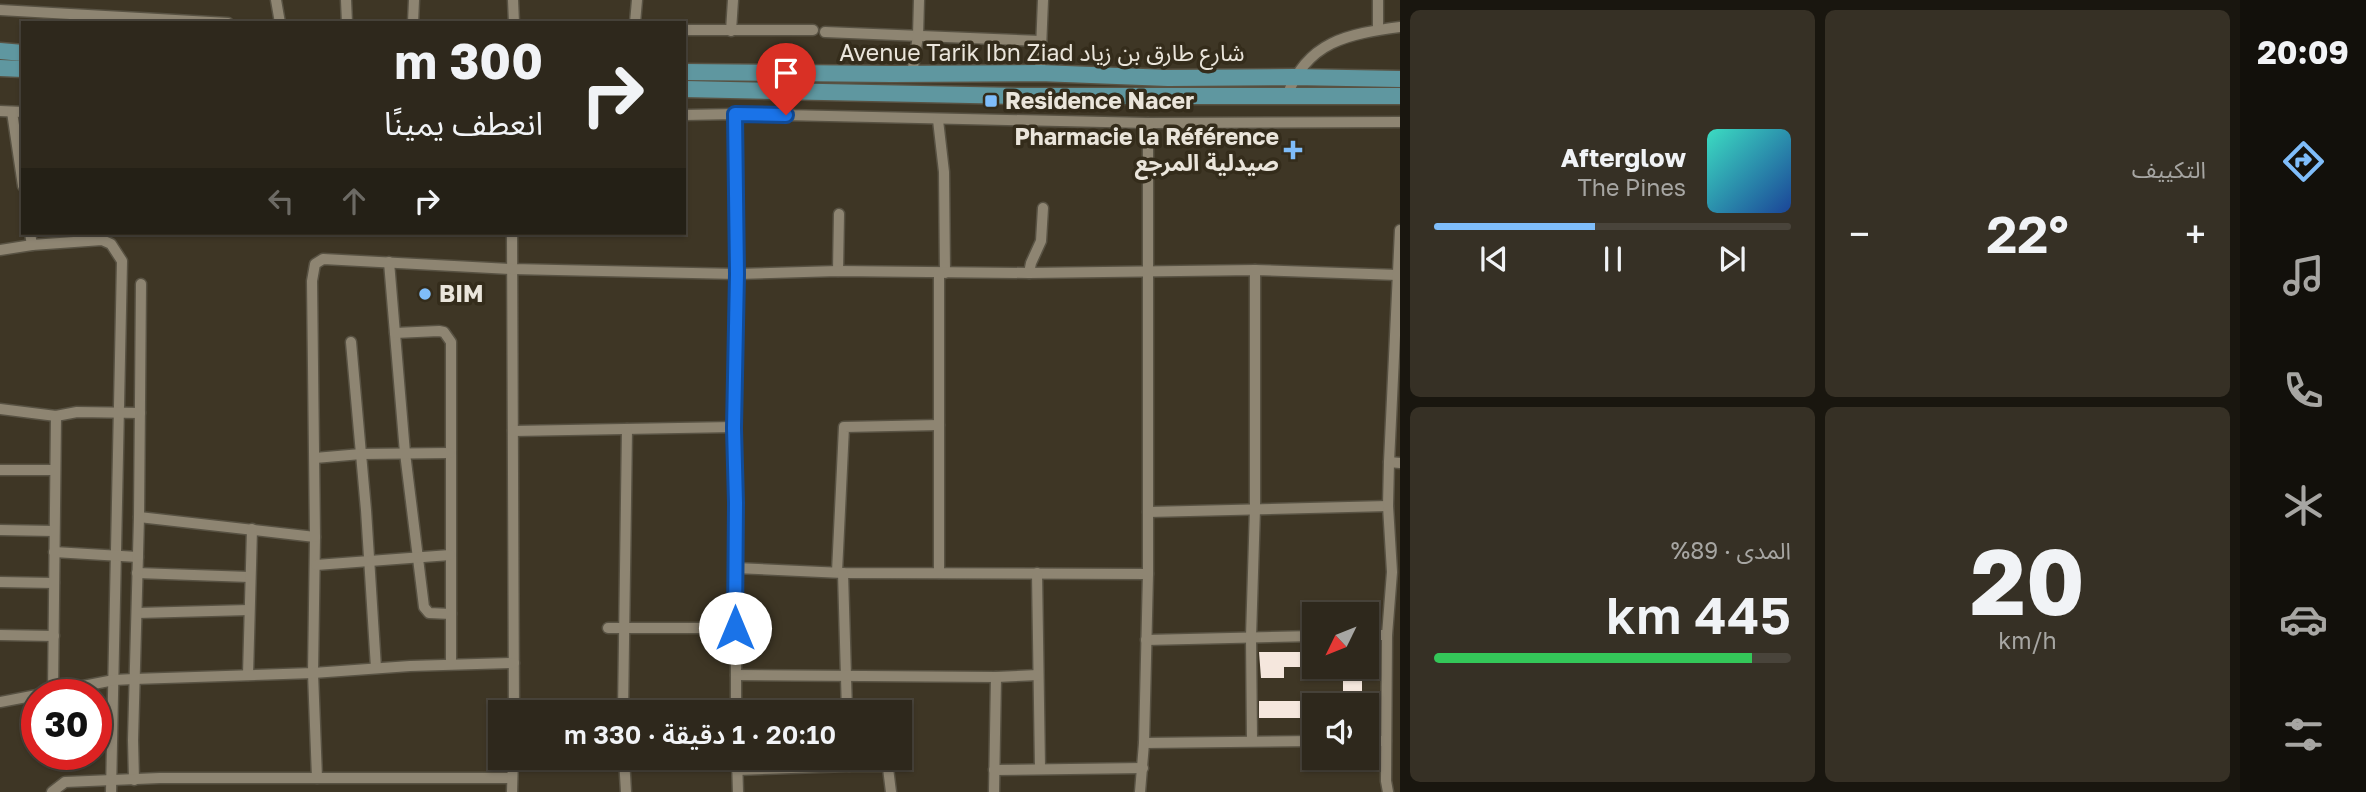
<!DOCTYPE html>
<html lang="ar">
<head>
<meta charset="utf-8">
<style>
  body { margin:0; font-family:"Golos Text","Noto Sans Arabic",sans-serif; background:#363025; color:#f1f3f6; direction:rtl; height:100vh; display:flex; flex-direction:column; font-size:26px; white-space:nowrap }
  * { box-sizing:border-box; margin:0 }
  p { font-size:23px; color:#a7a6a3 }
  .icon { flex:none; width:38px; height:38px; fill:none; stroke:currentColor; stroke-width:2; stroke-linecap:round; stroke-linejoin:round }
  .map { position:relative; flex:1; overflow:hidden; direction:ltr }
  .drawer { display:flex; flex-direction:column; gap:10px; padding:10px; background:#19160f; width:840px }
  .drawer>* { flex:none }
  .top-card { position:absolute; left:21px; top:21px; width:665px; height:214px; border-radius:0px; box-shadow:0 2px 5px #0004,0 0 0 2px #49443b; direction:rtl; background:#2e281c; color:#f1f3f6; overflow:hidden }
  .needle { width:46px; rotate:227deg }
  .buttons { position:absolute; left:1302px; top:602px; display:grid; gap:14px }
  .buttons a { display:grid; place-items:center; width:77px; height:77px; border-radius:0px; background:#2e281c; box-shadow:0 2px 5px #0004,0 0 0 2px #49443b; font-size:35px }
  .speed { position:absolute; left:21px; top:679px; display:flex; gap:14px; font-size:35px; font-weight:700; text-align:center }
  .speed>* { display:grid; place-content:center; width:91px; height:91px; border-radius:50%; background:#2e281c; box-shadow:0 2px 5px #0004,0 0 0 2px #49443b; line-height:1 }
  .speed .limit { border:10px solid #d22; background:#fff; color:#111 }
  .pin { position:absolute; display:grid; place-items:center; width:60px; height:60px; color:#fff; margin:-72px -30px; border-radius:50% 50% 50% 0; rotate:-45deg; box-shadow:0 0 7px #0007 }
  .pin .icon { rotate:45deg }
  .me { position:absolute; width:77px; margin:-38px; rotate:0deg; stroke-linejoin:round; filter:drop-shadow(0 0 5px #0008) }
  .turn { display:flex; align-items:center; gap:24px; height:147px; padding:0 28px; font-size:32px }
  .turn .icon { width:91px; height:91px; stroke-width:2.5 }
  .turn b { display:block; font-size:49px; line-height:60px }
  .lanes { display:flex; align-items:center; height:66px; padding:0 28px; background:#0003; justify-content:center; gap:35px; direction:ltr }
  .lanes .off { opacity:.35 }
  .big { font-size:52px; font-weight:600; line-height:1.1 }
  .drawer .card { flex:1; display:flex; flex-direction:column; justify-content:center; gap:10px; min-width:0; padding:0 24px; border-radius:10px; background:#363025 }
  .drawer .dial { align-items:center; gap:0 }
  .dial b { font-size:91px; line-height:1 }
  .song { display:flex; align-items:center; gap:21px }
  .cover { width:84px; height:84px; border-radius:10px; background:linear-gradient(135deg,hsl(170 70% 55%),hsl(220 70% 35%)) }
  .played { height:7px; border-radius:4px; background:linear-gradient(90deg,#7fbdfa 45%,#49443b 45%) }
  .keys { display:flex; justify-content:space-around; direction:ltr }
  .heat { display:flex; justify-content:space-between; align-items:center; font-size:38px; direction:ltr }
  .charge { height:10px; border-radius:5px; background:linear-gradient(90deg,#34c759 89%,#49443b 0) }
  .drawer .tiles { flex:1; display:grid; gap:10px; grid-template-columns:repeat(2,1fr) }
  .trip { position:absolute; left:488px; top:700px; width:424px; height:70px; border-radius:0px; background:#2e281c; box-shadow:0 2px 5px #0004,0 0 0 2px #49443b; font-weight:600; line-height:70px; text-align:center; direction:rtl }
  main { display:flex; flex:1; min-height:0 }
  .dock { display:flex; flex-direction:column; width:126px; justify-content:space-around; align-items:center; background:#12100b; color:#a7a6a3 }
  .dock .icon { width:49px; height:49px }
  .dock .active { color:#7fbdfa }
  .dock b { font-size:32px; color:#f1f3f6 }
  .map>svg:first-child { display:block }
  .building { fill:#f5e7dd }
  .lines { fill:none; stroke-linecap:round; stroke-linejoin:round }
  .street-casing { stroke:#585243; stroke-width:13 }
  .primary-casing { stroke:#585243; stroke-width:19 }
  .street { stroke:#8e8572; stroke-width:10 }
  .primary { stroke:#5f97a0; stroke-width:16 }
  .route-casing { stroke:#114b97; stroke-width:18 }
  .route { stroke:#1a73e8; stroke-width:12 }
  .poi-dot { fill:#7fbdfa; stroke:#342c1b; stroke-width:2.5 }
  .labels { text-anchor:middle; stroke-width:7; stroke-linejoin:round; paint-order:stroke }
  .street-label { font-size:23px; fill:#eae5db; stroke:#342c1b }
  .poi-label { font-size:23px; font-weight:bold; fill:#eae5db; stroke:#342c1b; text-anchor:start }
</style>
</head>
<body>
<main>
<nav class="dock">
<b>20:09</b>
<svg class="icon active" aria-label="directions" viewBox="0 0 24 24"><path d="M12 3l9 9-9 9-9-9zM9 14v-3h6M13 9l2 2-2 2"/></svg>
<svg class="icon" aria-label="music" viewBox="0 0 24 24"><path d="M9 18V5l10-2v13"/><circle cx="6" cy="18" r="3"/><circle cx="16" cy="16" r="3"/></svg>
<svg class="icon" aria-label="phone" viewBox="0 0 24 24"><path d="M5 4h4l2 5-3 2q2 4 5 5l2-3 5 2v4C11 20 4 13 5 4z"/></svg>
<svg class="icon" aria-label="climate" viewBox="0 0 24 24"><path d="M12 3v18M4 7l16 10M4 17L20 7"/></svg>
<svg class="icon" aria-label="car" viewBox="0 0 24 24"><path d="M5 17H2v-5l4-1 3-4h7l3 4 3 1v5h-3M9 17h6M6 11h13"/><circle cx="7" cy="17" r="2"/><circle cx="17" cy="17" r="2"/></svg>
<svg class="icon" aria-label="filters" viewBox="0 0 24 24"><path d="M4 7h16M4 17h16"/><circle cx="9" cy="7" r="2"/><circle cx="15" cy="17" r="2"/></svg>
</nav>
<section class="drawer">
<div class="tiles">
<div class="card"><p>التكييف</p>
<div class="heat"><a>−</a><b class="big">22°</b><a>+</a></div>
</div>
<div class="card">
<div class="song"><i class="cover"></i><div><b>Afterglow</b><p>The Pines</p></div></div>
<div class="played"></div>
<div class="keys"><svg class="icon" aria-label="previous" viewBox="0 0 24 24"><path d="M18 5L8 12l10 7zM5 5v14"/></svg><svg class="icon" aria-label="pause" viewBox="0 0 24 24"><path d="M8 5v14M16 5v14"/></svg><svg class="icon" aria-label="next" viewBox="0 0 24 24"><path d="M6 5l10 7-10 7zM19 5v14"/></svg></div>
</div>
<div class="card dial"><b>20</b><p>km/h</p></div>
<div class="card"><p>المدى · 89%</p><b class="big">445 km</b><div class="charge"></div></div>
</div>
</section>
<div class="map">
<svg width="1400" height="792" viewBox="0 0 1400 792">
  <rect width="100%" height="100%" fill="#3e3625"/>
  <!-- building -->
  <g class="building">
    <polygon points="1259,652 1314,652 1314,667 1284,667 1284,678 1261,678"/>
    <rect x="1343" y="667" width="19" height="38"/>
    <rect x="1259" y="701" width="55" height="17"/>
  </g>
  <g class="lines">
    <!-- street casing -->
    <g class="street-casing">
      <g id="street">
        <polyline points="276,0 280,23"/>
        <polyline points="346,0 347,23"/>
        <polyline points="513,0 514,23"/>
        <polyline points="0,10 228,23"/>
        <polyline points="413,23 414,0"/>
        <polyline points="635,23 637,0"/>
        <polyline points="684,30 813,30"/>
        <polyline points="1378,30 1378,0"/>
        <polyline points="731,31 733,0"/>
        <polyline points="825,32 1041,41"/>
        <polyline points="1040,73 1043,0"/>
        <polyline points="912,74 918,36 919,0"/>
        <path d="M 1287,96 C 1307,41 1348,34 1400,27"/>
        <polyline points="0,111 23,112"/>
        <polyline points="12,112 23,186"/>
        <polyline points="735,114 737,274 734,427 736,503 736,712"/>
        <polyline points="684,115 735,114 1148,123 1400,122"/>
        <polyline points="938,120 944,172 945,273"/>
        <polyline points="30,233 32,245"/>
        <polyline points="512,233 514,712"/>
        <polyline points="0,250 32,245 102,240 111,244 122,261 111,792"/>
        <polyline points="389,262 405,453 424,607 429,613 451,614"/>
        <polyline points="838,271 839,214"/>
        <polyline points="1029,273 1031,263 1041,241 1043,208"/>
        <polyline points="395,333 439,331 444,332 451,342 451,664"/>
        <polyline points="351,342 366,510 376,668"/>
        <polyline points="0,409 56,416 77,412 140,413"/>
        <polyline points="513,431 734,427"/>
        <polyline points="315,458 361,454 450,453"/>
        <polyline points="1389,462 1400,463"/>
        <polyline points="0,470 55,470"/>
        <polyline points="1148,512 1388,506"/>
        <polyline points="139,517 315,537 313,673 317,778"/>
        <polyline points="0,530 54,531"/>
        <polyline points="315,537 312,281 315,264 323,259 512,269 737,274 838,271 1029,273 1255,270 1398,275"/>
        <polyline points="54,552 138,557"/>
        <polyline points="316,565 450,555"/>
        <polyline points="735,568 843,573 1148,574"/>
        <polyline points="837,572 844,427 939,425"/>
        <polyline points="137,573 250,577"/>
        <polyline points="843,573 847,712"/>
        <polyline points="939,573 939,273"/>
        <polyline points="1037,573 1040,768"/>
        <polyline points="0,582 54,583"/>
        <polyline points="137,613 249,610"/>
        <polyline points="608,628 735,628"/>
        <polyline points="0,635 54,636"/>
        <polyline points="1367,635 1387,635"/>
        <polyline points="1146,640 1314,636"/>
        <polyline points="248,675 252,529"/>
        <polyline points="736,675 996,677 1038,675"/>
        <polyline points="53,692 56,416"/>
        <polyline points="37,695 114,680 134,679 313,673 410,666 514,663"/>
        <polyline points="0,702 37,695"/>
        <polyline points="623,712 627,429"/>
        <polyline points="1252,741 1251,637 1255,508 1255,270"/>
        <polyline points="1367,741 1386,741"/>
        <polyline points="1144,743 1314,741"/>
        <polyline points="624,758 626,792"/>
        <polyline points="737,758 738,792"/>
        <polyline points="849,758 849,766 883,766 888,768 891,792"/>
        <polyline points="737,770 849,766"/>
        <polyline points="994,770 1143,768"/>
        <polyline points="134,780 133,740 139,517 141,284"/>
        <polyline points="52,792 65,782 160,778 512,778"/>
        <polyline points="512,792 513,758"/>
        <polyline points="994,792 996,677"/>
        <polyline points="1140,792 1144,743 1148,574 1148,123"/>
        <polyline points="1388,792 1386,781 1387,635 1392,572 1388,506 1389,462 1400,230"/>
      </g>
    </g>
    <!-- primary casing -->
    <g class="primary-casing">
      <g id="primary">
        <polyline points="0,51 23,53"/>
        <polyline points="0,68 23,69"/>
        <polyline points="684,72 892,74 1040,73 1168,78 1294,77 1400,79"/>
        <polyline points="684,89 1018,96 1400,96"/>
      </g>
    </g>
    <!-- street -->
    <use href="#street" class="street"/>
    <!-- primary -->
    <use href="#primary" class="primary"/>
  </g>
  <g class="lines">
    <!-- route casing -->
    <g class="route-casing">
      <polyline id="route" points="735,628 736,503 734,428 737,274 735,114 786,115"/>
    </g>
    <!-- route -->
    <use href="#route" class="route"/>
  </g>
  <!-- markers -->
  <g class="poi-dot">
    <rect x="984" y="94" width="14" height="14" rx="3.5"/>
    <path d="M1289.5 139.5h7v7h7v7h-7v7h-7v-7h-7v-7h7z"/>
    <circle cx="425" cy="294" r="7"/>
  </g>
  <g class="labels">
    <!-- street labels -->
    <g class="street-label">
      <text x="1042" y="61">Avenue Tarik Ibn Ziad شارع طارق بن زياد</text>
    </g>
    <!-- poi labels -->
    <g class="poi-label">
      <text x="1005" y="109">Residence Nacer</text>
      <text x="1279" y="145" text-anchor="end">Pharmacie la Référence<tspan x="1279" dy="26">صيدلية المرجع</tspan></text>
      <text x="439" y="302">BIM</text>
    </g>
  </g>
</svg>
<div class="buttons">
<a><svg class="needle" viewBox="-14 -14 28 28"><path d="M0-13l5 13h-10z" fill="#e53935"/><path d="M0 13l5-13h-10z" fill="#a7a6a3"/></svg></a>
<a><svg class="icon" aria-label="sound" viewBox="0 0 24 24"><path d="M4 9h4l5-4v14l-5-4H4zM17 9q2 3 0 6"/></svg></a>
</div>
<div class="speed"><div class="limit">30</div></div>
<div class="pin" style="left:786px;top:115px;background:#d93025"><svg class="icon" aria-label="arrive" viewBox="0 0 24 24"><path d="M6 21V4h12l-3 4 3 4H6"/></svg></div>
<svg class="me" style="left:735px;top:628px" viewBox="-20 -20 40 40"><circle r="19" fill="#fff"/><path d="M0-13L10 11 0 6-10 11z" fill="#1a73e8"/></svg>
<div class="trip">20:10 · 1 دقيقة · 330 m</div>
<div class="top-card">
<div class="turn"><svg class="icon" aria-label="right" viewBox="0 0 24 24"><path d="M7 20v-9h11M14 6l5 5-5 5"/></svg><div><b>300 m</b>انعطف يمينًا</div></div>
<div class="lanes"><svg class="icon off" aria-label="left" viewBox="0 0 24 24"><path d="M17 20v-9H6M10 6l-5 5 5 5"/></svg><svg class="icon off" aria-label="ahead" viewBox="0 0 24 24"><path d="M12 20V5M6 11l6-6 6 6"/></svg><svg class="icon" aria-label="right" viewBox="0 0 24 24"><path d="M7 20v-9h11M14 6l5 5-5 5"/></svg></div>
</div>
</div>
</main>
</body>
</html>
